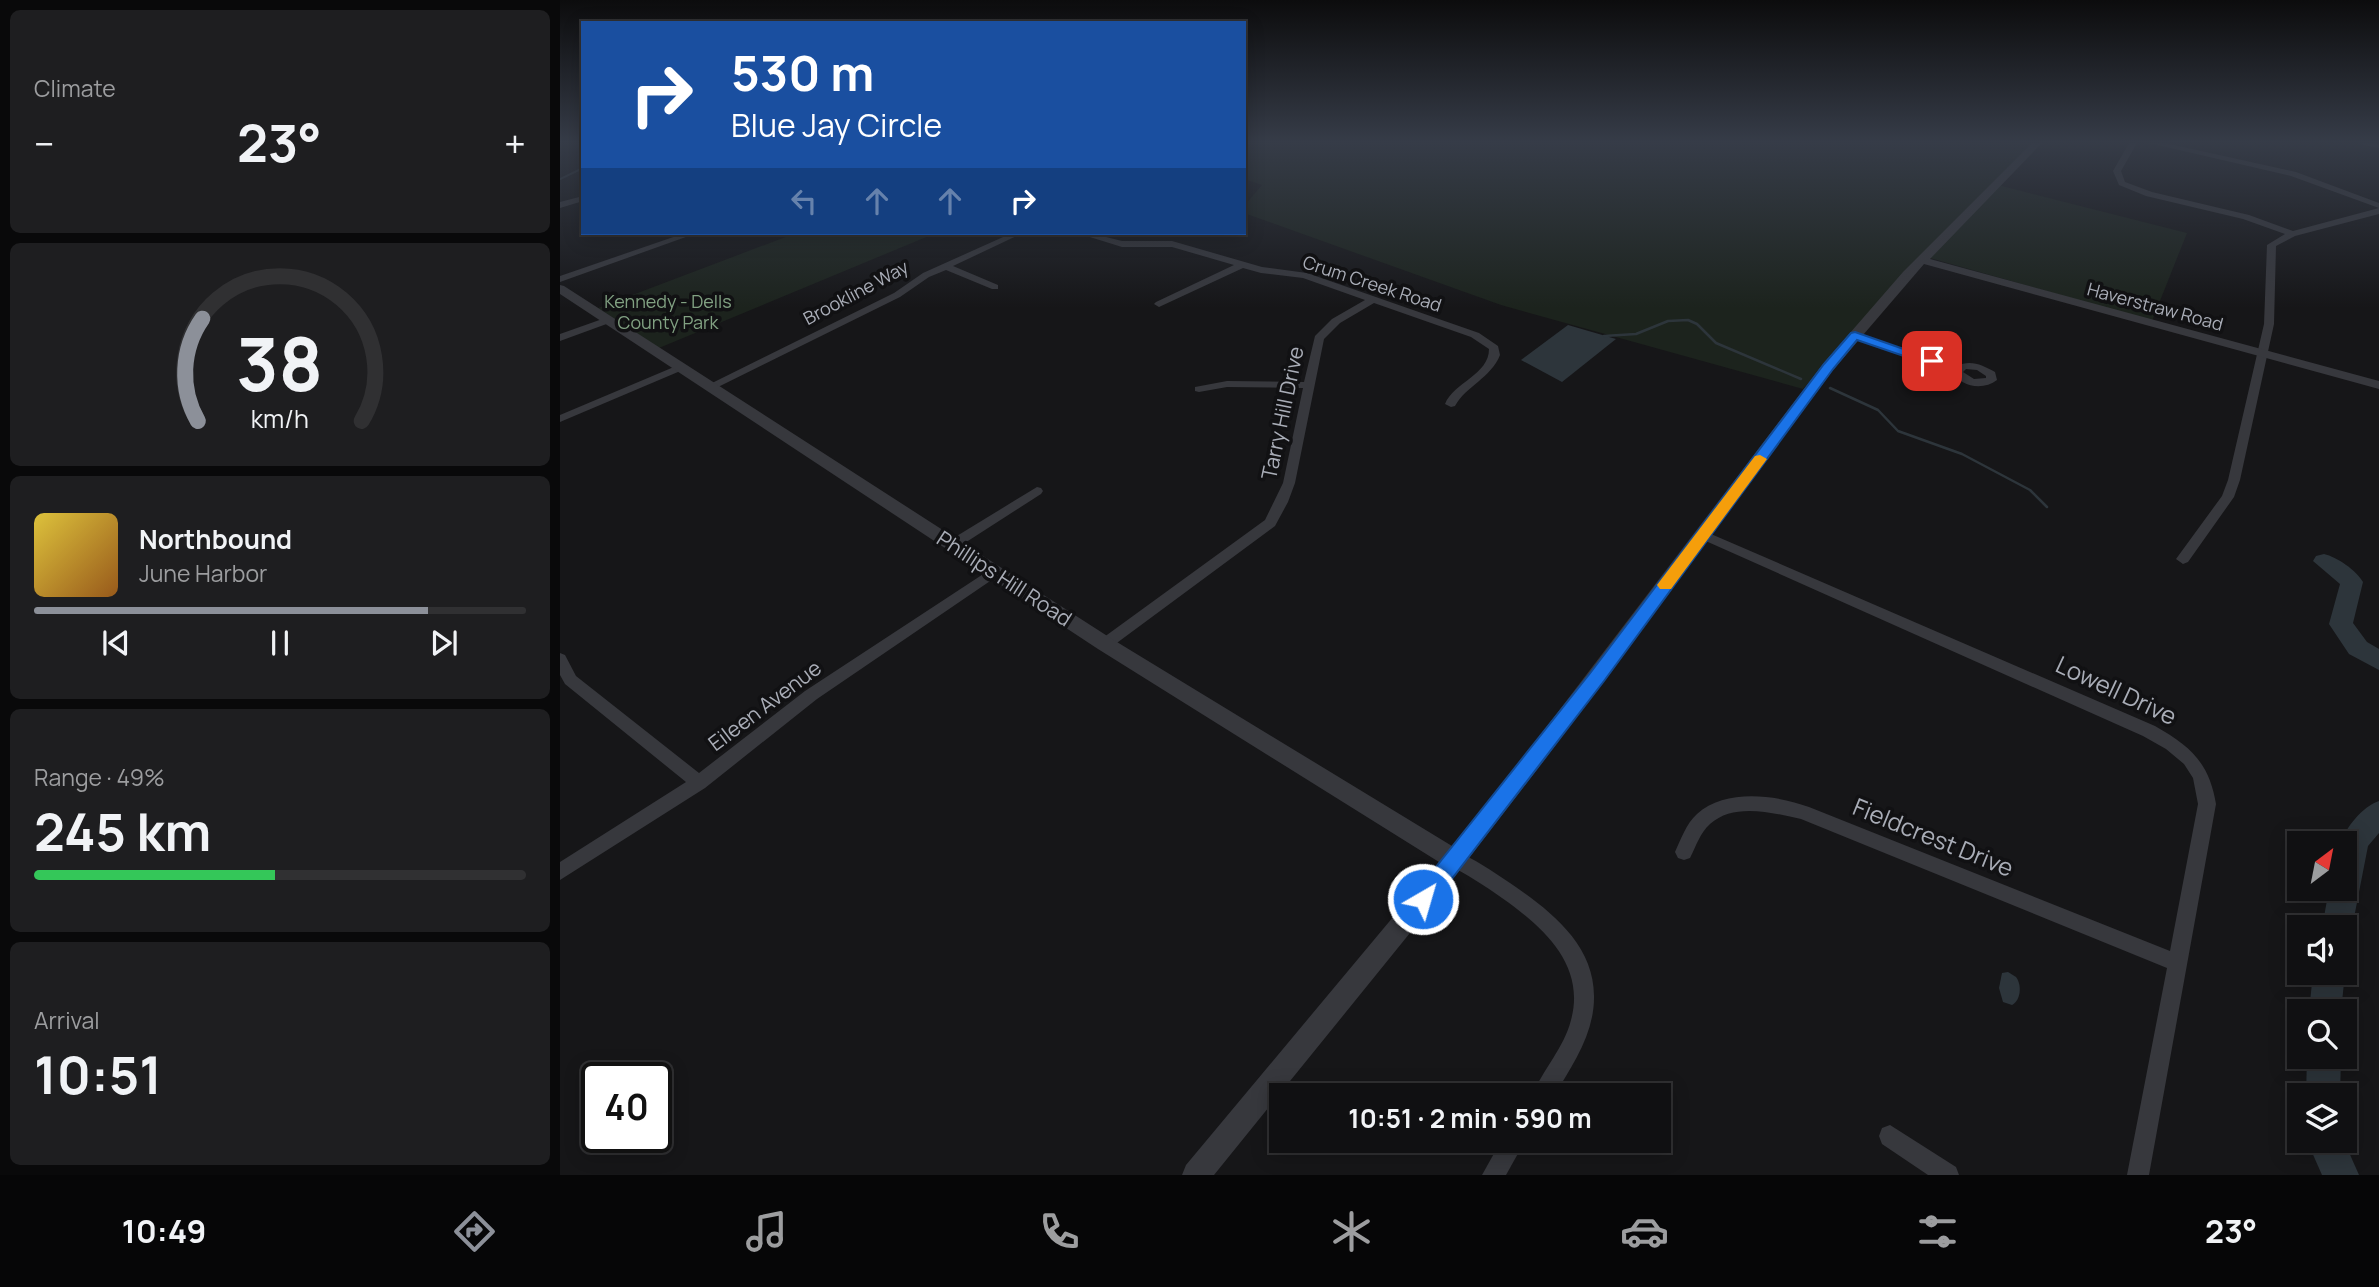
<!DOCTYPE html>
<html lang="en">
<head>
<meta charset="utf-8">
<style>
  body { margin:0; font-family:Manrope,sans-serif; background:#1e1e20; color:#f1f3f6; height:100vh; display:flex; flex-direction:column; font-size:26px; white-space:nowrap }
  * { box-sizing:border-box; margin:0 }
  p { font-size:23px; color:#9c9d9f }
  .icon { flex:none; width:38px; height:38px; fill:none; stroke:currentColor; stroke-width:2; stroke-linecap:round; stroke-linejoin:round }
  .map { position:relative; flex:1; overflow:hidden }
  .sheet { display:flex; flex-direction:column; gap:10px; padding:10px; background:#09090a; width:560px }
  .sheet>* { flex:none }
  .hud { position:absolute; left:21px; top:21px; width:665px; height:214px; border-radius:0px; box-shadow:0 4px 18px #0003,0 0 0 2px #303032; background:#1a4fa0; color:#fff; overflow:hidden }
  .needle { width:46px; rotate:32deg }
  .buttons { position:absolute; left:1727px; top:831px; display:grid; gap:14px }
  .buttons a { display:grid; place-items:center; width:70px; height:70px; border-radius:0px; background:#101012; box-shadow:0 4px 18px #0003,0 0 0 2px #303032; font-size:35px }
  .speed { position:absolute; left:21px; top:1062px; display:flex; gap:14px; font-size:35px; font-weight:700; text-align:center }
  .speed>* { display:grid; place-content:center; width:91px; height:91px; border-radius:50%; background:#101012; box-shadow:0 4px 18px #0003,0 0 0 2px #303032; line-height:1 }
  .speed .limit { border:4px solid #111; border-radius:10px; background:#fff; color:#111 }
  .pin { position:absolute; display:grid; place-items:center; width:60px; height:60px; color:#fff; margin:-30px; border-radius:14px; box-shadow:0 4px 10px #0006 }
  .me { position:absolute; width:77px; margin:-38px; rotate:38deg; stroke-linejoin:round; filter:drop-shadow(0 0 5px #0008) }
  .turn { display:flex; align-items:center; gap:24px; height:147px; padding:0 35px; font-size:32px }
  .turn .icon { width:91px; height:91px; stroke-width:2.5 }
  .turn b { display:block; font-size:49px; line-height:60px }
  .lanes { display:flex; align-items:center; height:66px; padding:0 35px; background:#0003; justify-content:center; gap:35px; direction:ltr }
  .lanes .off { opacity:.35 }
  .big { font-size:52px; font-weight:700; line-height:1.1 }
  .sheet .widget { flex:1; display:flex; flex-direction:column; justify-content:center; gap:10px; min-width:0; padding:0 24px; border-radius:10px; background:#1e1e20 }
  .sheet .dial { align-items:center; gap:0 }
  .dial svg { height:182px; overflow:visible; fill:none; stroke:#303032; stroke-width:7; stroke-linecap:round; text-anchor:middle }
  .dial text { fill:#f1f3f6; stroke:none }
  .song { display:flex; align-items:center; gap:21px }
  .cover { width:84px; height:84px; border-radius:10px; background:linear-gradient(135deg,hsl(50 70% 55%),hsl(30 70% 35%)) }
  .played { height:7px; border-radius:4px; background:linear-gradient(90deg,#8c9099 80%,#303032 80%) }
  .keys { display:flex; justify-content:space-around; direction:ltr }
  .heat { display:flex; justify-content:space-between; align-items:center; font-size:38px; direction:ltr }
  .charge { height:10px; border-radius:5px; background:linear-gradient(90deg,#34c759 49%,#303032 0) }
  .trip { position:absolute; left:709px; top:1083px; width:402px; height:70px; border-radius:0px; background:#101012; box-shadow:0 4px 18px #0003,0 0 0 2px #303032; font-weight:700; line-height:70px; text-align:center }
  .tab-bar { display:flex; height:112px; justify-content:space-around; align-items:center; background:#060607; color:#9c9d9f }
  .tab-bar .icon { width:49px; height:49px }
  .tab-bar .on { color:#8c9099 }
  .tab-bar b { font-size:32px; color:#f1f3f6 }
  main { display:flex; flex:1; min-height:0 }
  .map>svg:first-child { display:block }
  .green { fill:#1c231d }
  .water { fill:#2d353b }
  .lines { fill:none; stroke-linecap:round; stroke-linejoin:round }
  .stream-far1 { stroke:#2d353b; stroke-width:2 }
  .stream { stroke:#2d353b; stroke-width:2.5 }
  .river { fill:#2d353b; fill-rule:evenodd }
  .minor { fill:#37383d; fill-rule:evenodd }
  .tertiary { fill:#37383d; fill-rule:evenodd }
  .route { fill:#1a73e8; stroke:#114b97; stroke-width:2 }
  .slow { fill:#f59e0b }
  .labels { text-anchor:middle; stroke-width:7; stroke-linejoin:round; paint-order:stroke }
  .far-street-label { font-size:18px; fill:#a9adb7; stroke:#111113 }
  .far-park-label { font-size:18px; fill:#81a182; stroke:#111113 }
  .street-label { font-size:21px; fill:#a9adb7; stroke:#111113 }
  .near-street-label { font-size:24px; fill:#a9adb7; stroke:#111113 }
</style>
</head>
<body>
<main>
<section class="sheet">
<div class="widget"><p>Climate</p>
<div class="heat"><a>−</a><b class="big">23°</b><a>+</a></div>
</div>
<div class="widget dial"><svg viewBox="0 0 100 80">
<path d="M14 69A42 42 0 1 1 86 69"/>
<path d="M14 69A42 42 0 0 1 16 24" stroke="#8c9099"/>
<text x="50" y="56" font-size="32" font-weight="700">38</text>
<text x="50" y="72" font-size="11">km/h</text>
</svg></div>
<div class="widget">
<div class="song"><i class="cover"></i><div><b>Northbound</b><p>June Harbor</p></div></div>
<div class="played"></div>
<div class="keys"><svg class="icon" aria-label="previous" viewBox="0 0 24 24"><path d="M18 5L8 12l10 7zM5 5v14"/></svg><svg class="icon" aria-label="pause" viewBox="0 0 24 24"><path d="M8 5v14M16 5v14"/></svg><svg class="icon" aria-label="next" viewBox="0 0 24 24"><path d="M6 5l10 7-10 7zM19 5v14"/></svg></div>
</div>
<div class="widget"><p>Range · 49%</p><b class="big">245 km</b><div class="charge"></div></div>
<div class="widget"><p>Arrival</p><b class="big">10:51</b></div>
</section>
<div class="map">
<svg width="1819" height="1175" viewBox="0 0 1819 1175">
  <rect width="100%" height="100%" fill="#161618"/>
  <!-- green -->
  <g class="green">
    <polygon points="684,143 1474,143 1367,253 1243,389 941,305 684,213 684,206 702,185 684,179"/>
    <polygon points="1438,185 1627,233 1592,321 1370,258"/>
    <polygon points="236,233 376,233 99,348 38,308"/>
  </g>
  <!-- water -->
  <g class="water">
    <polygon points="1008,325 1056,339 1002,382 961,360"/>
    <path d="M 1448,972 L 1456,977 C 1462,985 1461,1000 1452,1005 L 1443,1002 L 1439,988 L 1442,973 Z"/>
  </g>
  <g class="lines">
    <!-- stream-far1 -->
    <polyline class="stream-far1" points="0,179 23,168"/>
    <!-- stream -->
    <g class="stream">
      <polyline points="1044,336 1076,334 1108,321 1128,320 1137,324 1156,343 1241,379"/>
      <polyline points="1270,388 1318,410 1338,431 1402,454 1470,490 1487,507"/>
    </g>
    <!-- river -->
    <g class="river">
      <path d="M 1764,554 C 1777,557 1796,570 1803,582 L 1793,623 L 1807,642 L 1819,649 L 1819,670 L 1789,654 L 1769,624 L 1780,584 L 1753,561 L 1756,556 Z"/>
      <path d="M 1819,801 L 1819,833 L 1808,846 L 1792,928 L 1785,939 L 1785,928 L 1762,928 L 1769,889 L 1785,889 L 1785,844 L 1780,844 C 1786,827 1802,807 1819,801 Z"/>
      <polygon points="1753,973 1785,973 1781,1012 1749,1012"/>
      <polygon points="1747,1057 1781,1057 1780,1096 1746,1096"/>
      <polygon points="1747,1141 1784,1141 1799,1175 1762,1175"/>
    </g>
    <!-- minor -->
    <g class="minor">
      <polygon points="1569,143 1577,143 1561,171 1565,182 1592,192 1689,215 1733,231 1819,208 1731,176 1589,143 1605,143 1736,172 1819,203 1819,214 1735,236 1716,246 1714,324 1680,480 1674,497 1628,562 1623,564 1616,559 1662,496 1668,480 1704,324 1707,245 1725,234 1683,219 1586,196 1559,185 1553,171"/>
      <polygon points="1803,143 1819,144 1819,148 1804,145"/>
      <polygon points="23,196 23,201 0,208 0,202"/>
      <polygon points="125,233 137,233 0,282 0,276"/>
      <polygon points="452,233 463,233 393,266 438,285 438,289 432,289 386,270 369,277 340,297 154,389 146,389 144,387 334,293 363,273"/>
      <path d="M 517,233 L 530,233 L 562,241 L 612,241 L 702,267 L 747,273 L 919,333 L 938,346 L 940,355 C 931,378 906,386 895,406 L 891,407 L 885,404 C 894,382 929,375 929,349 L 911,337 L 814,303 L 780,323 L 764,339 L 735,483 L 728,502 L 715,526 L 550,648 L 540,648 L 538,644 L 540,640 L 705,520 L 723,483 L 743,388 L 667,387 L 639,392 L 635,391 L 635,387 L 667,381 L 744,382 L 755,336 L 772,319 L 805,300 L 743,278 L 701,273 L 683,268 L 599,307 L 594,304 L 596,302 L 674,265 L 612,247 L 562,247 Z"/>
      <polygon points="48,317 52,318 52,322 0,341 0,334"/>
      <path d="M 1295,333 L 1397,366 C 1410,359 1423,365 1435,372 L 1437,380 C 1423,391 1400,387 1392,371 L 1291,338 L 1290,336 ZM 1406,369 L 1417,370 L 1426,376 L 1426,378 L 1414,379 L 1403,372 Z"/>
      <polygon points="121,364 125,365 125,369 0,422 0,415"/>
      <polygon points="477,487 481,488 483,491 481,494 397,548 387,548 385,545 387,542"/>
      <path d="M 1144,531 L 1595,726 C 1630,746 1649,762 1656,804 L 1589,1175 L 1567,1175 L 1607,968 L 1241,819 C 1213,813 1174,802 1150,824 C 1140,833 1136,846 1130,858 L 1124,860 L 1118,858 L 1115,852 C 1121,839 1126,824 1137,814 C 1165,788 1217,795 1249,807 L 1610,951 L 1638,804 L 1633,778 L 1624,764 L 1606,749 L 1583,736 L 1139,538 L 1137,535 Z"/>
      <polygon points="434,567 439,569 441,572 439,575 257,699 145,788 0,880 0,862 126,782 5,684 0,675 0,653 5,655 16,676 139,773 245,691"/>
      <path d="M 894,851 C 914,858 932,871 950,883 C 989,910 1035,944 1034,998 C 1034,1034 1012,1066 994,1096 L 972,1096 C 983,1069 1004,1048 1011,1020 C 1026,965 983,927 942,898 C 925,886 907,874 888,865 L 885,859 L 888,853 Z"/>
      <polygon points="1330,1125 1396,1167 1399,1175 1368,1175 1322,1144 1319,1136 1322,1128"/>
      <polygon points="941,1141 965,1141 946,1175 922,1175"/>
    </g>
    <!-- tertiary -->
    <polygon class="tertiary" points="1472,143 1482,143 1370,259 1819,381 1819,389 1364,264 1273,370 983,762 871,907 654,1175 622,1175 626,1165 879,862 538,649 0,294 0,285 4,286 552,639 892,846 969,750 1263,364 1343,272"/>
  </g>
  <!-- sky -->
  <linearGradient id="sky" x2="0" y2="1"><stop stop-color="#0c0c0d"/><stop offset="0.46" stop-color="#363c48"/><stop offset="1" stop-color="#363c48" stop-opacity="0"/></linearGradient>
  <rect width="1819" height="308" fill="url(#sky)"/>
  <!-- route -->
  <polygon class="route" points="1295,332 1378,361 1367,364 1297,340 1273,369 1044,681 871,906 863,908 856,906 853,899 856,892 1031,672 1264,364 1291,333"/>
  <!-- slow -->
  <polygon class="slow" points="1200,455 1207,459 1111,589 1100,589 1097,585 1100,581 1195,456"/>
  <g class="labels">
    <!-- far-street labels -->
    <g class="far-street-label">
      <text transform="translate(812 284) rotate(18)" y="6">Crum Creek Road</text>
      <text transform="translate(296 293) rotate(-28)" y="6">Brookline Way</text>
      <text transform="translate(1595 307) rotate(15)" y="6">Haverstraw Road</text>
    </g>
    <!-- far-park labels -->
    <g class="far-park-label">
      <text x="108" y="308">Kennedy - Dells<tspan x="108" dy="21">County Park</tspan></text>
    </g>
    <!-- street labels -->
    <g class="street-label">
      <text transform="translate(723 413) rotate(-78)" y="7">Tarry Hill Drive</text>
      <text transform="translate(444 579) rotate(33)" y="7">Phillips Hill Road</text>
      <text transform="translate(205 706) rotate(-37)" y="7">Eileen Avenue</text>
    </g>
    <!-- near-street labels -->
    <g class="near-street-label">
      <text transform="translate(1556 691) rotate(25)" y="8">Lowell Drive</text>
      <text transform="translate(1373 838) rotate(22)" y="8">Fieldcrest Drive</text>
    </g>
  </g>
</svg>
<div class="buttons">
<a><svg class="needle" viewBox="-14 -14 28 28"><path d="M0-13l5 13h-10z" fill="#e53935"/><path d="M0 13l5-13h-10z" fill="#9c9d9f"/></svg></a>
<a><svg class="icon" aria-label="sound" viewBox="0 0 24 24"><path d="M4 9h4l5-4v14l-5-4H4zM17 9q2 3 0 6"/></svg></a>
<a><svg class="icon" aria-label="search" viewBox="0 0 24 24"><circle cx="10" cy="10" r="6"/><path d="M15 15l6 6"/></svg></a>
<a><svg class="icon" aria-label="layers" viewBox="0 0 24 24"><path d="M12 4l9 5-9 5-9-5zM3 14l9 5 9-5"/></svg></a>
</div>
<div class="speed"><div class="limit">40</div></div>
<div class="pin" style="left:1372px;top:361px;background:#d93025"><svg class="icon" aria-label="arrive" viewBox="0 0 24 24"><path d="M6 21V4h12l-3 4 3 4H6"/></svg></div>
<svg class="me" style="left:863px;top:899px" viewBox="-20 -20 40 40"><circle r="17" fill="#1a73e8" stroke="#fff" stroke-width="3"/><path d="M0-11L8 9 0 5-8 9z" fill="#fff"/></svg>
<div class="trip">10:51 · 2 min · 590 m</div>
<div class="hud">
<div class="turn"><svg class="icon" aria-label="right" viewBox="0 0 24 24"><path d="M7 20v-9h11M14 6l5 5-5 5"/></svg><div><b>530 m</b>Blue Jay Circle</div></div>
<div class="lanes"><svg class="icon off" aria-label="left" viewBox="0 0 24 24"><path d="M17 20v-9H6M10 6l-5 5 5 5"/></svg><svg class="icon off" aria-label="ahead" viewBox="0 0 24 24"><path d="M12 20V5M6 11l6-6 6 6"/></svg><svg class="icon off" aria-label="ahead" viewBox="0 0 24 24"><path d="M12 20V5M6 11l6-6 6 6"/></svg><svg class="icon" aria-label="right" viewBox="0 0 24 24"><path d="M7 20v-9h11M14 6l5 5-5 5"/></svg></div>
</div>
</div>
</main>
<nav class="tab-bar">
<b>10:49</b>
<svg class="icon on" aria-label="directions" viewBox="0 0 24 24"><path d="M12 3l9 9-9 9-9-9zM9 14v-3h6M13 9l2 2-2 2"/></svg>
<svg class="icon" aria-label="music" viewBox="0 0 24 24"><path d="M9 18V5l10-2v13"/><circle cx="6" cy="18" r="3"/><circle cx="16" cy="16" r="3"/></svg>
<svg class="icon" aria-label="phone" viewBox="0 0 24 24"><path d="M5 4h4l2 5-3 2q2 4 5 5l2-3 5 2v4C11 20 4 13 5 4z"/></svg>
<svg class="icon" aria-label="climate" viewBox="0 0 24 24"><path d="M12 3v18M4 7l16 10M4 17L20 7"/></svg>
<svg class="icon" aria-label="car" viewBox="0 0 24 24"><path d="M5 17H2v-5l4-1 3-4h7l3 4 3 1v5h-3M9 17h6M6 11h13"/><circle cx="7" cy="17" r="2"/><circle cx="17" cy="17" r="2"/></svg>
<svg class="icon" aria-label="filters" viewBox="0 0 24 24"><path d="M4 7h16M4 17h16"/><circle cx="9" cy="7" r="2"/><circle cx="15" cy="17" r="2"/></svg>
<b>23°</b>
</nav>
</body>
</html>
